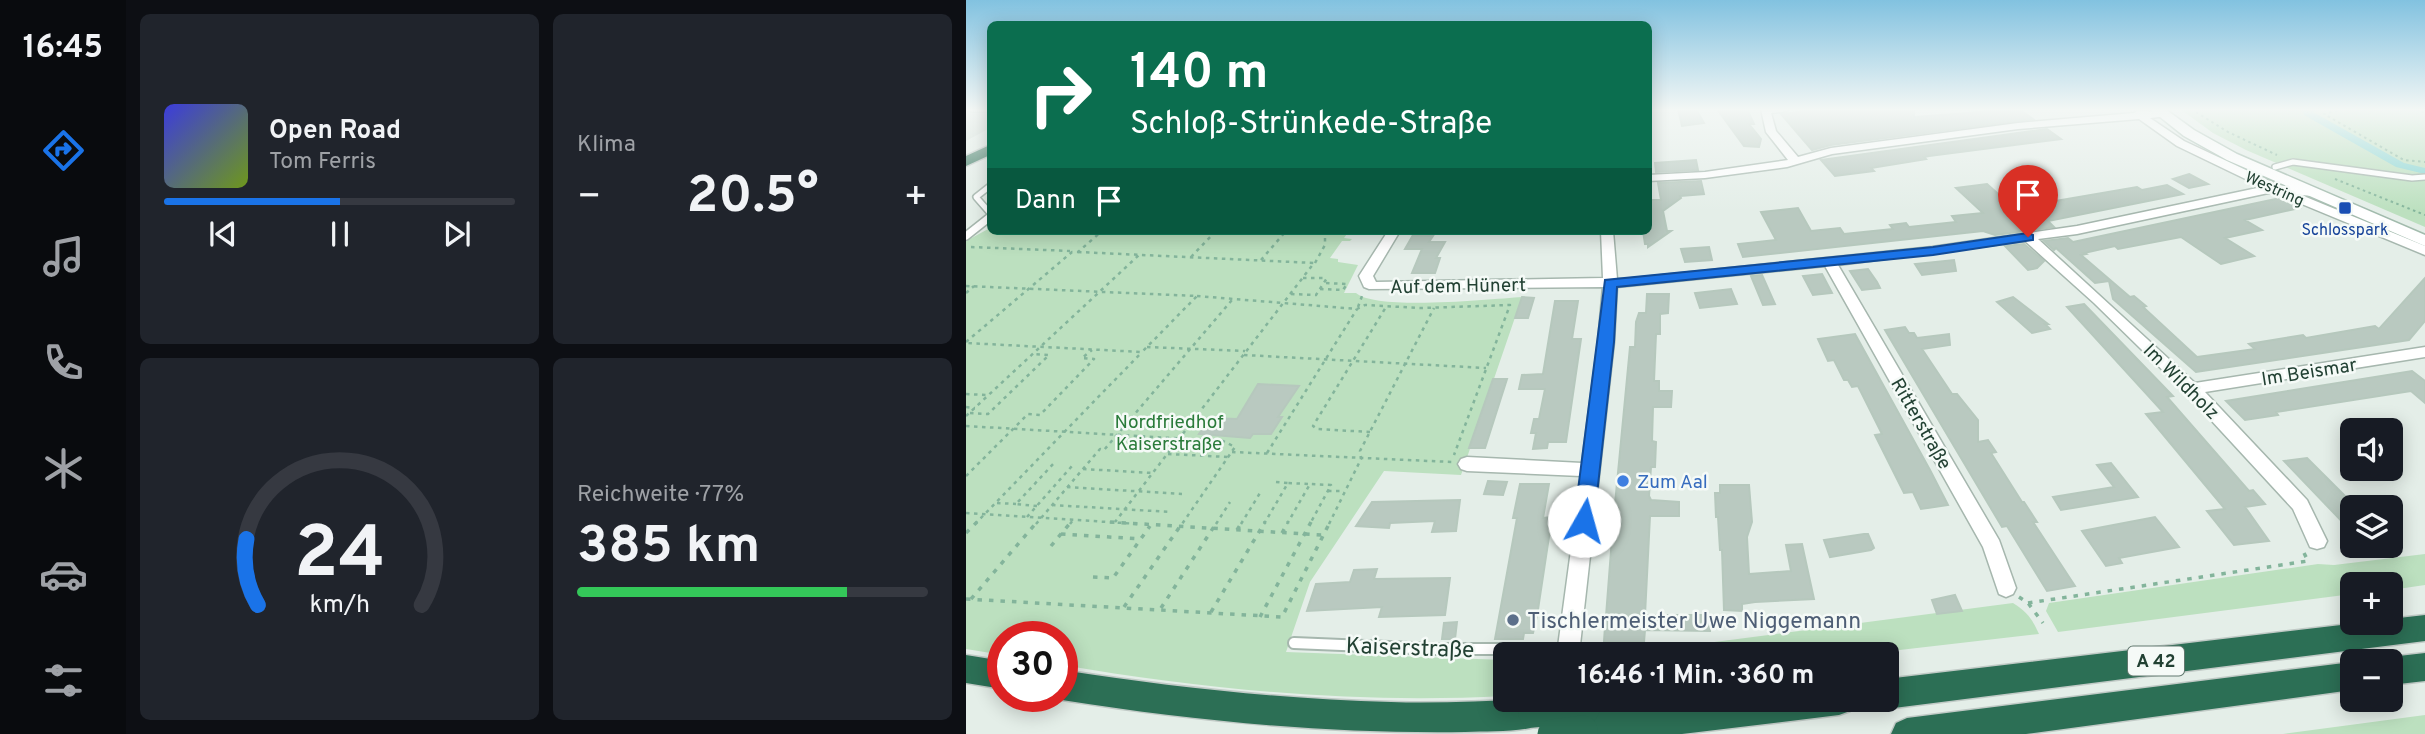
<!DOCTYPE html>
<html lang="de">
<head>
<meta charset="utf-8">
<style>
  body { margin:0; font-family:Overpass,sans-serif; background:#20242c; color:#f1f3f6; height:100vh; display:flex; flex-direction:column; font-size:26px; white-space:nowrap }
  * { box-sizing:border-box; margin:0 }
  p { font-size:23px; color:#9ea1a6 }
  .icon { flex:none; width:38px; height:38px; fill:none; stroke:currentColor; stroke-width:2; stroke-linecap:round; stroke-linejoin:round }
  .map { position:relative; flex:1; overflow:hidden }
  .details { display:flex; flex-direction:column; gap:14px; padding:14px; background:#0d0f14; width:840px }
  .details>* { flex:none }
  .guide { position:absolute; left:21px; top:21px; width:665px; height:214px; border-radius:10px; box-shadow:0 4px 18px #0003; background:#0b6e4f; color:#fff; overflow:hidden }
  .buttons { position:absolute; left:1374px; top:418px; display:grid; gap:14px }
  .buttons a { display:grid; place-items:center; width:63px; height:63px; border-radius:10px; background:#171b24; box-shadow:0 4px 18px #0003; font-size:35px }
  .speed { position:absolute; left:21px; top:621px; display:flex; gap:14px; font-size:35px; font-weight:700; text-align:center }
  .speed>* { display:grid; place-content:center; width:91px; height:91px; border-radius:50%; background:#171b24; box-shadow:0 4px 18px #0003; line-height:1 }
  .speed .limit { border:10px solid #d22; background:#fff; color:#111 }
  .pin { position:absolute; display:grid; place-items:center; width:60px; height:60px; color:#fff; margin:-72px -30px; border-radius:50% 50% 50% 0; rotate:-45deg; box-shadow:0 0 7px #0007 }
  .pin .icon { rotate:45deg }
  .me { position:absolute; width:77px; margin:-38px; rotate:7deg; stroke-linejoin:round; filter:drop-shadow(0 0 5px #0008) }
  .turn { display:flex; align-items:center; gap:24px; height:147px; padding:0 28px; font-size:32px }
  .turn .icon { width:91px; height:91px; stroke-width:2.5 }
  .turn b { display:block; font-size:49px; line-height:60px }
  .then { display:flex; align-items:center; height:66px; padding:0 28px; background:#0003; gap:14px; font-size:26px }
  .big { font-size:52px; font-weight:700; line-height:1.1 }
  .details .tile { flex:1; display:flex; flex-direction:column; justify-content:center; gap:10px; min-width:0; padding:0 24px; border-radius:10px; background:#20242c }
  .details .dial { align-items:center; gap:0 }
  .dial svg { height:182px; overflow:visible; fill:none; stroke:#363941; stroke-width:7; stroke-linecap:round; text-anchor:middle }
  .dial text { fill:#f1f3f6; stroke:none }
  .song { display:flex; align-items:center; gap:21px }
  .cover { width:84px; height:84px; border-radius:10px; background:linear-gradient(135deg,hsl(240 70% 55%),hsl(80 70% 35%)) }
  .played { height:7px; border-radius:4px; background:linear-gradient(90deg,#1a73e8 50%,#363941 50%) }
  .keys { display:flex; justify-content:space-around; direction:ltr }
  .heat { display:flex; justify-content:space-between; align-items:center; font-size:38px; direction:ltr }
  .charge { height:10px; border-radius:5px; background:linear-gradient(90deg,#34c759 77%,#363941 0) }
  .details .tiles { flex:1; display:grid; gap:14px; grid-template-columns:repeat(2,1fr) }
  .trip { position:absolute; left:527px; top:642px; width:406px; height:70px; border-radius:10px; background:#171b24; box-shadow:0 4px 18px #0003; font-weight:700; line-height:70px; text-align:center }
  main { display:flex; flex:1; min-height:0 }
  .tabs { display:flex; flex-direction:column; width:126px; justify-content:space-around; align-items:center; background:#090b0e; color:#9ea1a6 }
  .tabs .icon { width:49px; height:49px }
  .tabs .active { color:#1a73e8 }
  .tabs b { font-size:32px; color:#f1f3f6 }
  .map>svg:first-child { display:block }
  .built { fill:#d2ded6 }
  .green { fill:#bce0bf }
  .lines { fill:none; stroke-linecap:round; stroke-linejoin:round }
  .canal { fill:#8ad6d3; fill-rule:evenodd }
  .building { fill:#b9c9c0; stroke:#b6c8bd; stroke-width:2 }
  .service-far2-casing { stroke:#a6b7ae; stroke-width:8 }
  .service-far1-casing { stroke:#a6b7ae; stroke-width:10 }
  .service-casing { stroke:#a6b7ae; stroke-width:14 }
  .minor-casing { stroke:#a6b7ae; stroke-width:3 }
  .secondary-casing { stroke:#a2bbad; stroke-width:3 }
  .motorway-casing { stroke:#c1cac6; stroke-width:3 }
  .path-far2 { stroke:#83b49b; stroke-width:2; stroke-dasharray:2.5 3.5; stroke-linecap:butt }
  .path-far1 { stroke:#83b49b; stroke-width:2.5; stroke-dasharray:3.5 4.5; stroke-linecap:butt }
  .path { stroke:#83b49b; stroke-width:3.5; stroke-dasharray:4.5 7; stroke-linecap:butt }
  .service-far2 { stroke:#fff; stroke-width:5 }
  .service-far1 { stroke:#fff; stroke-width:7 }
  .service { stroke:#fff; stroke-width:10 }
  .minor { fill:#fff; fill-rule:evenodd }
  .secondary { fill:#fff; fill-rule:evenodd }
  .motorway { fill:#2c6f55; fill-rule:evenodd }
  .motorway-bridge-casing { stroke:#c1cac6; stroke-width:32; stroke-linecap:butt }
  .motorway-bridge { stroke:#2c6f55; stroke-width:29 }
  .route { fill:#1a73e8; stroke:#114b97; stroke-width:2 }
  .transit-dot { fill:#1a4fb4; stroke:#f5faf7; stroke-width:2.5 }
  .shop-dot { fill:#3f7fe0; stroke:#f5faf7; stroke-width:2.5 }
  .service-dot { fill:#5c6f8a; stroke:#f5faf7; stroke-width:2.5 }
  .labels { text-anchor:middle; stroke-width:5; stroke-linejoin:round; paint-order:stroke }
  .far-street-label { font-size:16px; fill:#224133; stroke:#f5faf7 }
  .far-transit-label { font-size:16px; fill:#164399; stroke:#f5faf7 }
  .shield { fill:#f5faf7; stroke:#61786e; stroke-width:2 }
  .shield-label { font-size:18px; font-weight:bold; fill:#224133 }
  .street-label { font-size:19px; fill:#224133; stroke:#f5faf7 }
  .park-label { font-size:19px; fill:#2a7b3a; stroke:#f5faf7 }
  .shop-label { font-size:19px; fill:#366cbe; stroke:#f5faf7; text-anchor:start }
  .near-service-label { font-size:23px; fill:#4e5e75; stroke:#f5faf7; text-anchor:start }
  .near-street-label { font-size:23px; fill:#224133; stroke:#f5faf7 }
</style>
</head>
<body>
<main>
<nav class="tabs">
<b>16:45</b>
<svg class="icon active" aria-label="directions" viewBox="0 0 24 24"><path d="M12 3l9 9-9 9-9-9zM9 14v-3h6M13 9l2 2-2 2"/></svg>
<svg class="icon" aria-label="music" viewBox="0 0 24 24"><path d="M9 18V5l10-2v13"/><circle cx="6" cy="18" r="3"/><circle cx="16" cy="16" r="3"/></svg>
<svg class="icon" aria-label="phone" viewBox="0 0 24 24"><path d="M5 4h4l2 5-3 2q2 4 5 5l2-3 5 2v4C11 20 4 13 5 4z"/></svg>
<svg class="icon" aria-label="climate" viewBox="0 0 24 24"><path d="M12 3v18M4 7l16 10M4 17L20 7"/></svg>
<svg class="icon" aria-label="car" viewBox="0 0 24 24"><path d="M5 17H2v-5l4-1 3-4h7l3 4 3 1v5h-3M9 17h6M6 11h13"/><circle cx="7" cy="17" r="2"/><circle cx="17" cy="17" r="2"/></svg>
<svg class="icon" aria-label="filters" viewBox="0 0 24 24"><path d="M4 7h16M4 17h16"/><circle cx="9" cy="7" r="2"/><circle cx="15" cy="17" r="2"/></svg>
</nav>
<section class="details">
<div class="tiles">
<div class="tile">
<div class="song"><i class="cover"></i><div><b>Open Road</b><p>Tom Ferris</p></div></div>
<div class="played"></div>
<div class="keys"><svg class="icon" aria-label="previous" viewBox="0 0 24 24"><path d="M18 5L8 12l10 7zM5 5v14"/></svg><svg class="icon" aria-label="pause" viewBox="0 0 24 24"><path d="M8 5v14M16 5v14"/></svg><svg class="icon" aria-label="next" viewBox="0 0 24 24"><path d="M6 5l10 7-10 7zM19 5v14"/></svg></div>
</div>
<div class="tile"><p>Klima</p>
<div class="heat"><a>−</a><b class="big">20.5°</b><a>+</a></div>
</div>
<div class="tile dial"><svg viewBox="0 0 100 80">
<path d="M14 69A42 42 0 1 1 86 69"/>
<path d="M14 69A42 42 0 0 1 9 40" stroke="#1a73e8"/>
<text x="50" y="56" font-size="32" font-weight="700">24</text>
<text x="50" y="72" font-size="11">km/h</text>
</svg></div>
<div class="tile"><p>Reichweite · 77%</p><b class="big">385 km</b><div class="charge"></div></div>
</div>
</section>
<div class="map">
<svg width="1459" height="734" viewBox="0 0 1459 734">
  <rect width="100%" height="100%" fill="#e4eee8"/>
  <!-- built -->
  <polygon class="built" points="0,109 24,109 24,128 0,141"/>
  <!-- green -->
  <g class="green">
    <polygon points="1214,109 1459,109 1459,227 1280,150 1247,133"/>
    <path d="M 24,228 L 24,231 L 383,231 L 378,238 L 386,239 L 384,241 L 376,241 L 364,258 L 372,259 L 372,262 L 392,265 L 378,293 L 390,293 C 410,311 526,299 556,297 L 495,475 L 418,471 L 344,582 L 320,652 L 539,660 L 539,696 C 391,704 242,690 96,665 L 96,637 L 37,637 L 37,655 L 0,649 L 0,241 Z"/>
    <polygon points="1459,554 1459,585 1425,590 1424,584 1386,584 1386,594 1092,632 1080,611 1083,603 1352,564 1368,565"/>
    <path d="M 1047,603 C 1062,612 1067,621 1073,634 L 899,654 L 656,654 Z"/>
    <polygon points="1459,715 1459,734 1317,734"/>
  </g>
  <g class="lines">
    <!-- canal -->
    <polygon class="canal" points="1337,109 1351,109 1347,112 1438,163 1459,168 1459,174 1430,167 1338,115"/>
  </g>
  <!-- building -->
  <g class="building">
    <polygon points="712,109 730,109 738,123 716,126"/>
    <polygon points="751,109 781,109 788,124 783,124 795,139 793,147 778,146"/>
    <polygon points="861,109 948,109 948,117 1053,109 1067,119 865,145 846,150 815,114"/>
    <polygon points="1081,129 1095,139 963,156 958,157 960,159 905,168 908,171 869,176 855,160"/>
    <polygon points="730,160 732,170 690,172 689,163"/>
    <polygon points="1223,174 1242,184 1223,188 1207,179"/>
    <polygon points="735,181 738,194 714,196 715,198 697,211 701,231 705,231 682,247 682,244 679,244 677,231 682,231 682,200 695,200 692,183"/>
    <polygon points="1021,184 1048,208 1171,187 1176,190 1201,185 1217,194 1082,221 1088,227 1029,235 1017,231 777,257 772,244 810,240 795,212 832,208 845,231 874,228 878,234 927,229 924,225 940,223 943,227 990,222 986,216 1017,213 990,188"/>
    <polygon points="1314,198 1333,208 1279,220 1296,230 1259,238 1288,256 1255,264 1215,237 1152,249 1149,246 1118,253 1120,254 1115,255 1164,297 1168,296 1180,306 1177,307 1231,357 1289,349 1283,344 1337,335 1340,338 1409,326 1413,329 1459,278 1459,321 1443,340 1230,372 1147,299 1143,281 1129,283 1090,248 1088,250 1078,241 1102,238 1107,242"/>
    <polygon points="447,235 467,236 463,242 479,242 470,258 474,258 469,273 446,273 456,249 439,249"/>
    <polygon points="1058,244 1078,261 1071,268 1062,270 1039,246"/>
    <polygon points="743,247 746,260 719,262 715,249"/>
    <polygon points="988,260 990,271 956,275 949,264"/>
    <polygon points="902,269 911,282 914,288 896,290 884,271"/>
    <polygon points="856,274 866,293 847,295 837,276"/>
    <polygon points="796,275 809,304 797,305 785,276"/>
    <polygon points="765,289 771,304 734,308 729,293"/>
    <polygon points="681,294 703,294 702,313 694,314 694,334 690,334 688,381 693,381 693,391 706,391 705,407 687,407 686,441 690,442 689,467 685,467 683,496 685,500 713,502 713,516 684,516 679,615 743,615 744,631 679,630 678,642 638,642 639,626 631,621 640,616 647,525 646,506 649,504 664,347 669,347 670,322 673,313 680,313"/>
    <polygon points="556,297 568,298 562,318 549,318"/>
    <polygon points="1047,297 1082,324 1079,324 1084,329 1066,333 1031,302"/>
    <polygon points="589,301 612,301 606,339 615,339 600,442 582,442 581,448 567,449 570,433 565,433 568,419 573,419 579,389 553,389 556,375 577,374"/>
    <polygon points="1118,304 1207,396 1201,397 1283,491 1287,490 1299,504 1279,507 1303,541 1268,545 1241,511 1259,509 1180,414 1197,412 1101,307"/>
    <polygon points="939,327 943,333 948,333 951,338 983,334 984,345 956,349 986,394 991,394 1012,420 1012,442 1022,440 1030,452 1025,453 1056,502 1058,502 1071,522 1067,522 1109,586 1081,591 1041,526 1036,527 919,330"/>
    <polygon points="889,334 964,470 982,505 955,509 947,492 938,493 909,435 916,434 892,386 886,387 882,380 878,380 868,360 862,361 852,339"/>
    <polygon points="1446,371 1459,381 1459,403 1445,391 1310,412 1312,415 1279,420 1260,401"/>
    <polygon points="527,379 541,379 519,448 503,448"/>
    <polygon points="292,384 333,386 312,417 316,417 305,434 287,434 284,438 233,434 245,418 271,419"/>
    <polygon points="1341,458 1386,503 1386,532 1318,461"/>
    <polygon points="1145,463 1172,497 1095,510 1087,497 1148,487 1131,465"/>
    <polygon points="522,481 541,482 537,495 518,494"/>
    <polygon points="554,484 583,484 577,518 586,517 571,616 567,633 558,633 557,639 529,639 551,518 547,518"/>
    <polygon points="754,485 783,485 786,522 781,537 783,574 825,571 820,545 836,544 848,599 789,602 776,604 776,611 758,610 756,550 754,550 752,517 750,517 749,493 754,493"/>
    <polygon points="494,500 490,531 466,532 469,521 424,523 423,528 390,526 406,502"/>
    <polygon points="1189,517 1213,547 1153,558 1156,563 1140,566 1116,531"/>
    <polygon points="898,534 902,534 908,548 905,550 864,557 858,540"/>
    <polygon points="411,569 408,579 484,578 479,615 413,617 416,607 341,611 350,584 384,582 388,570"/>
    <polygon points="989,595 996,611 971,614 966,600"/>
    <polygon points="491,622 489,639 476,639 478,623"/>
  </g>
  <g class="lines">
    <!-- service-far2 casing -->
    <g class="service-far2-casing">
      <g id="service-far2">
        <polyline points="6,109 24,109"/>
        <polyline points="1309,167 1327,162 1446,178 1459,177"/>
        <polyline points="24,186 10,197 24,213 24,218"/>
      </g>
    </g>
    <!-- service-far1 casing -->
    <g class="service-far1-casing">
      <polyline id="service-far1" points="0,236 24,217"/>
    </g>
    <!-- service casing -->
    <g class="service-casing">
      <polyline id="service" points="328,643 471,649 600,649"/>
    </g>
    <!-- minor casing -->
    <g class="minor-casing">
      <path id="minor" d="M 795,109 L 822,109 L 821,111 L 805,113 L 810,131 L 832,157 L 865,148 L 1052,123 L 1168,113 L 1173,110 C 1182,113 1191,110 1201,112 L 1201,116 L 1184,118 L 1218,141 L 1312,185 L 1348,190 L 1348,196 L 1335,195 L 1459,246 L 1459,255 L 1307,192 L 1111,234 L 1072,239 L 1229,383 L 1459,347 L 1459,357 L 1239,392 L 1341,500 L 1361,541 L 1358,547 L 1351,549 L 1344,547 L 1327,509 L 1220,393 L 1128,303 L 1059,241 L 872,265 L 1033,540 L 1050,588 L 1047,594 L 1040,597 L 1033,594 L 1017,547 L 859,266 L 651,287 L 648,342 L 613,654 L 591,654 L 615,476 L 501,471 L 495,469 L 492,464 L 495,459 L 501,457 L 616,463 L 632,342 L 637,287 L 403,289 L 398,287 L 393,276 L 422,231 L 434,231 L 407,276 L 410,282 L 637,278 L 635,231 L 647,231 L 651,279 L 659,279 L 966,247 L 1111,226 L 1296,187 L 1211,146 L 1173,119 L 1052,129 L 866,154 L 821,167 L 739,178 L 682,181 L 682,175 L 739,172 L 822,160 L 800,132 Z"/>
    </g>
    <!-- secondary casing -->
    <g class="secondary-casing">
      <polygon id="secondary" points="1184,109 1199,109 1228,130 1271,154 1459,235 1459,246 1261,160 1218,136"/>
    </g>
    <!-- motorway casing -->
    <g class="motorway-casing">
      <g id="motorway">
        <polygon points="24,145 24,155 0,166 0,156"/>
        <polygon points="1459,615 1459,641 920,709 909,704 907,700 920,700 920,679 1392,623 1424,623 1424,619"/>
        <polygon points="1459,653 1459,681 1424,685 1424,662 1413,661 1424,657"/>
        <polygon points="0,655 37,661 37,689 0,683"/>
        <polygon points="1386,662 1386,690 1060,734 925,734 930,723 941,718"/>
        <path d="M 96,670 C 205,687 315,699 425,702 C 475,704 524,700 573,700 L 578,702 L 583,713 L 578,724 C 555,733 524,731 499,732 C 364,734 229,721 96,700 L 88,696 L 96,696 Z"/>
        <polygon points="607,700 682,700 696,705 741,700 888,700 884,711 873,715 716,734 603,734 601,730 607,718 603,709"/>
      </g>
    </g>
    <!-- path-far2 -->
    <g class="path-far2">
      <polyline points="1225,109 1262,132 1311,155"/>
      <polyline points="1377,109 1358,114 1438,160 1459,162"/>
      <polyline points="1450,109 1459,113"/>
      <polyline points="1369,179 1459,215"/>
    </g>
    <!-- path-far1 -->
    <g class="path-far1">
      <polyline points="5,247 104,251"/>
      <polyline points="112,252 348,263 149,522"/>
      <polyline points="225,257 250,231"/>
      <polyline points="295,260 320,231"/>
      <polyline points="349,263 359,245 359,231"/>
      <polyline points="337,278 361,278"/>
      <polyline points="360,283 381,284"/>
      <polyline points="0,286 231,296 176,352 0,343"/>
      <polyline points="354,289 377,290 381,284"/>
      <polyline points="0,293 8,286"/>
      <polyline points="325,294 350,295 361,278"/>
      <polyline points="231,296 391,309 399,305 455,308 544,305 488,455"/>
      <polyline points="392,307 396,296"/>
      <polyline points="0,342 106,252 112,252 136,231"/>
      <polyline points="181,347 279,351"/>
      <polyline points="278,355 520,368"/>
      <polyline points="0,394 21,395"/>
      <polyline points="0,407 9,408"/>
      <polyline points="4,413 22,414 83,355 66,354"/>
      <polyline points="0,416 173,255"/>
      <polyline points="0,426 257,441 269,447 216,524"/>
      <polyline points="404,432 351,429 347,426 420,307"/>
      <polyline points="266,452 486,462"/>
      <polyline points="301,453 391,309"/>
      <polyline points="202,454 262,457"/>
      <polyline points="117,469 187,473"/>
      <polyline points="0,476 62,414 74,415 128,359 116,358 126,350"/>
      <polyline points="310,482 322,483"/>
      <polyline points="101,487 216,494"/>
      <polyline points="362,491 377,491"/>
      <polyline points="31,503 50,504"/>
      <polyline points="86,505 205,512"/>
      <polyline points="71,506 50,504 89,462"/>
      <polyline points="0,513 173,524"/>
      <polyline points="61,517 106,466"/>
      <polyline points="9,524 176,352"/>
      <polyline points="70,524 134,449 138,450 266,300"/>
      <polyline points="104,524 107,520"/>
      <polyline points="250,524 264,502"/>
      <polyline points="275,524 294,493"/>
      <polyline points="298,524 322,483 344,484"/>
      <polyline points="321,524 344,484 365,485 344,524"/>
      <polyline points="363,524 395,459 394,451 468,308"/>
    </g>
    <!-- path -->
    <g class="path">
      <polyline points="144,522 356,535"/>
      <polyline points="271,530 276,522"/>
      <polyline points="0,533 11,522"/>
      <polyline points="316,533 322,522"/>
      <polyline points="95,534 175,539"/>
      <polyline points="85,546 105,522"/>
      <polyline points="127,577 147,578 184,526"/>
      <polyline points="1053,597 1062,603 1077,623"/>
      <polyline points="0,599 316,617 364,522"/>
      <polyline points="5,599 71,522"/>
      <polyline points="1062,603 1342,561 1338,553"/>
      <polyline points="158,607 217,522"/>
      <polyline points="195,608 251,522"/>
      <polyline points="245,612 299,522"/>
      <polyline points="294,617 345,522"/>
    </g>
    <!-- service-far2 -->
    <use href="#service-far2" class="service-far2"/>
    <!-- service-far1 -->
    <use href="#service-far1" class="service-far1"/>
    <!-- service -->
    <use href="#service" class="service"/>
    <!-- minor -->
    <use href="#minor" class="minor"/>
    <!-- secondary -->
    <use href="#secondary" class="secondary"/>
    <!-- motorway -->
    <use href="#motorway" class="motorway"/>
    <!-- motorway-bridge casing -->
    <g class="motorway-bridge-casing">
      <g id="motorway-bridge">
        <polyline points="567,713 619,709"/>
        <polyline points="586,734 617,730"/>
      </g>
    </g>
    <!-- motorway-bridge -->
    <use href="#motorway-bridge" class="motorway-bridge"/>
  </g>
  <!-- sky -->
  <linearGradient id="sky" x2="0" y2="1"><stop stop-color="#82c2e0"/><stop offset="0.52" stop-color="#f3f7f5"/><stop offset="1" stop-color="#f3f7f5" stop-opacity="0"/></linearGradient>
  <rect width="1459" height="211" fill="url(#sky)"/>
  <!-- route -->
  <polygon class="route" points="1062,233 1067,235 1067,240 967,255 651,287 648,342 628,521 625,526 618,528 611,526 608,521 639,280 967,247"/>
  <!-- markers -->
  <rect class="transit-dot" x="1372" y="201" width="14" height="14" rx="3.5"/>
  <circle class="shop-dot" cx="657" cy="481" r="7"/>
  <circle class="service-dot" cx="547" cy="620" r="7"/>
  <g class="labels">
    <!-- far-street labels -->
    <g class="far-street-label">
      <text transform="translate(1309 188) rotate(24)" y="6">Westring</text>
    </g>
    <!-- far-transit labels -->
    <g class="far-transit-label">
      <text x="1379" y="235">Schlosspark</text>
    </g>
    <!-- shield labels -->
    <rect class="shield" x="1162" y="646.5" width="56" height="29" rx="5"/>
    <g class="shield-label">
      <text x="1190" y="667">A 42</text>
    </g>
    <!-- street labels -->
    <g class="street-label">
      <text transform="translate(492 285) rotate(-1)" y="7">Auf dem Hünert</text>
      <text transform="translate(1343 371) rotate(-9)" y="7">Im Beismar</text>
      <text transform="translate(1216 381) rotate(45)" y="7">Im Wildholz</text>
      <text transform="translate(956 423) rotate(60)" y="7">Ritterstraße</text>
    </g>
    <!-- park labels -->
    <g class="park-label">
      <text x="203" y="428">Nordfriedhof<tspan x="203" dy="22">Kaiserstraße</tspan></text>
    </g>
    <!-- shop labels -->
    <g class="shop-label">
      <text x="671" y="488">Zum Aal</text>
    </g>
    <!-- near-service labels -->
    <g class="near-service-label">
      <text x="561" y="628">Tischlermeister Uwe Niggemann</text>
    </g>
    <!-- near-street labels -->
    <g class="near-street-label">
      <text transform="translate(444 647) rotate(2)" y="8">Kaiserstraße</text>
    </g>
  </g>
</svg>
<div class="buttons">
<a><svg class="icon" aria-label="sound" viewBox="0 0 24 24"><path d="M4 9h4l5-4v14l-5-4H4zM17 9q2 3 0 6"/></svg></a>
<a><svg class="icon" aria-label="layers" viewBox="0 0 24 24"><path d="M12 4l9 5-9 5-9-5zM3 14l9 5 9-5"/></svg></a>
<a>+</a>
<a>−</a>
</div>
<div class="speed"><div class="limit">30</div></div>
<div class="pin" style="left:1062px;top:237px;background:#d93025"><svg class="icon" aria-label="arrive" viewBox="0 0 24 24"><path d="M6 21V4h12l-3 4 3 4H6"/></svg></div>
<svg class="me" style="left:618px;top:521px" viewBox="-20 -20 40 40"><circle r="19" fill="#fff"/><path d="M0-13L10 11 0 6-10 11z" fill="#1a73e8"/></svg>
<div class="trip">16:46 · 1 Min. · 360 m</div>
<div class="guide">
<div class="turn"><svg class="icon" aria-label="right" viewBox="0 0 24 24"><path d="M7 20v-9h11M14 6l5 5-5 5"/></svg><div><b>140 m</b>Schloß-Strünkede-Straße</div></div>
<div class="then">Dann<svg class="icon" aria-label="arrive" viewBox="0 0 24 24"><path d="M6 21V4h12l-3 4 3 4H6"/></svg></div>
</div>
</div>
</main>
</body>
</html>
